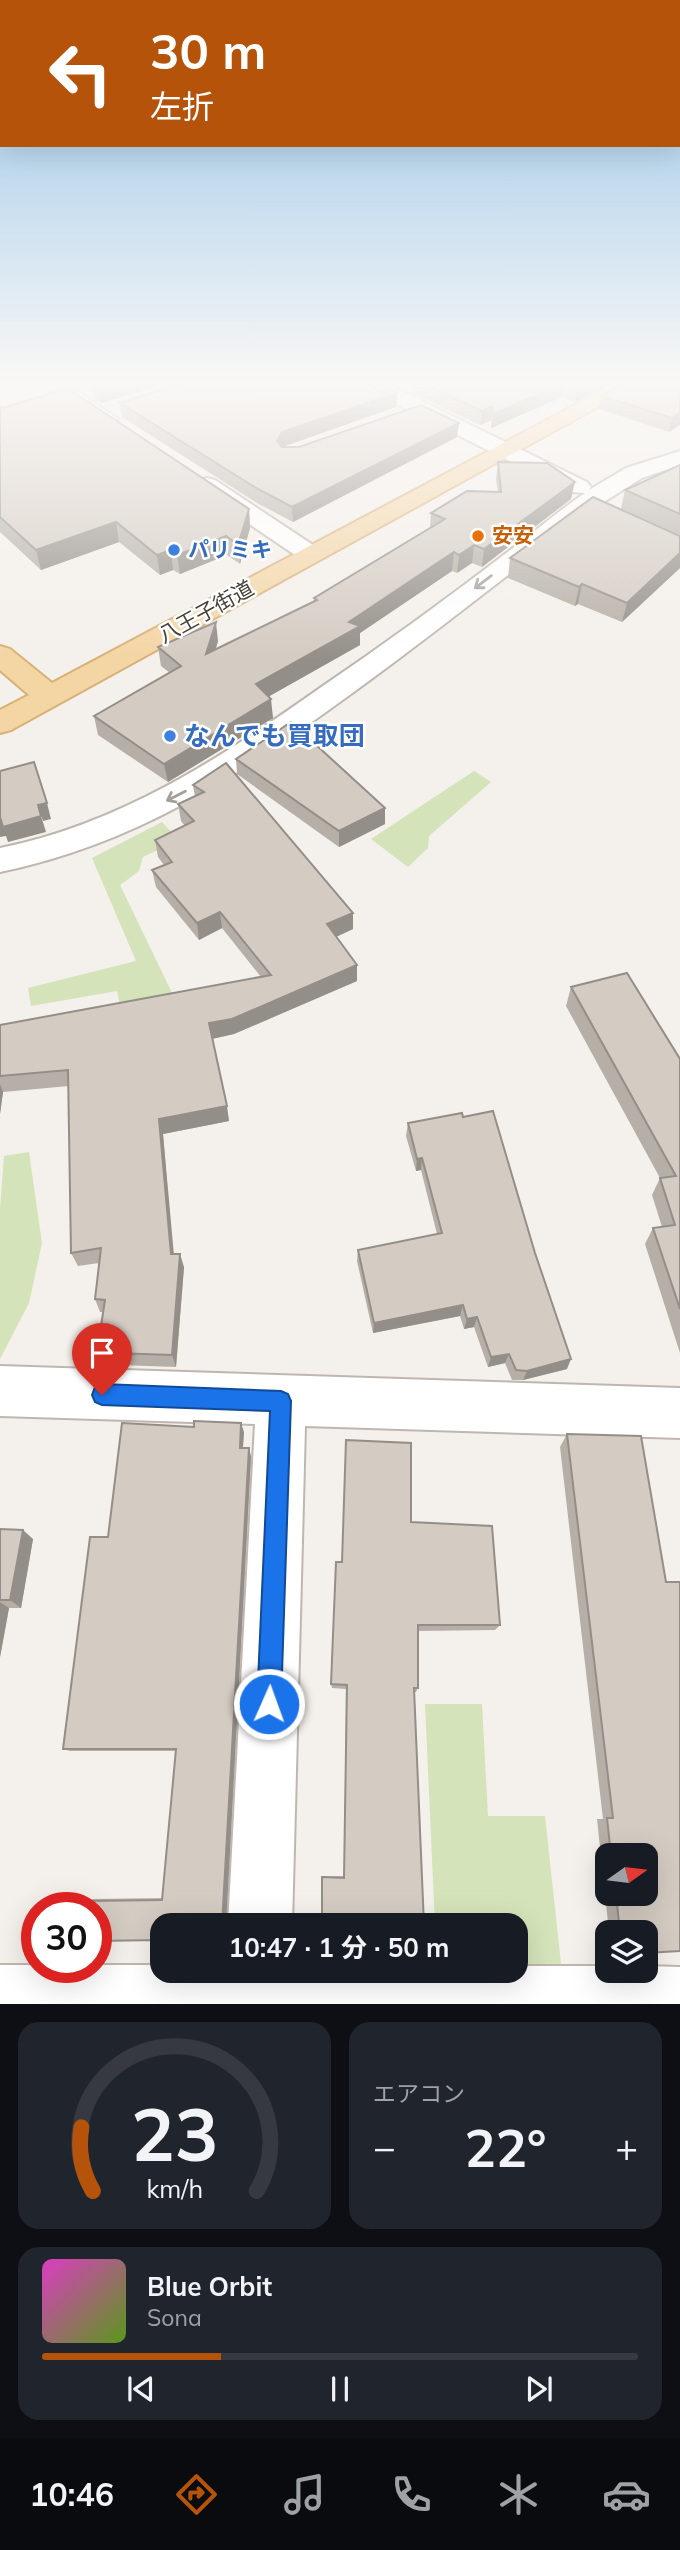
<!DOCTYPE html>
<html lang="ja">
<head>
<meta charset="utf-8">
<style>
  body { margin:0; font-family:Mulish,"Noto Sans JP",sans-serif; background:#20242c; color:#f1f3f6; height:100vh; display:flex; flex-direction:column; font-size:26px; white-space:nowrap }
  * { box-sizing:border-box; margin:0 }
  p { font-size:23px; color:#9ea1a6 }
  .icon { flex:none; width:38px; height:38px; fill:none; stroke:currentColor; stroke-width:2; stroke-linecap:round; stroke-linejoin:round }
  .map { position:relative; height:2004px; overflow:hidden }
  .details { display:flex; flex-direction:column; gap:18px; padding:18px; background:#0d0f14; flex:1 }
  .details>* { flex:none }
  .guide { position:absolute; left:0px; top:0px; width:681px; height:147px; box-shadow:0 7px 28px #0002; background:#b45309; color:#fff; overflow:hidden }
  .needle { width:46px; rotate:76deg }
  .tools { position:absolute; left:595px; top:1843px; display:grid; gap:14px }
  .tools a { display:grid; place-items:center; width:63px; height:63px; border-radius:14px; background:#171b24; box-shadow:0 7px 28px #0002; font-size:35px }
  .speed { position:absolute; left:21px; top:1892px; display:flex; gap:14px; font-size:35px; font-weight:700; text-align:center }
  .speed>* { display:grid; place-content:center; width:91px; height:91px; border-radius:50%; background:#171b24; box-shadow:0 7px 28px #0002; line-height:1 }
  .speed .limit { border:10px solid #d22; background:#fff; color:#111 }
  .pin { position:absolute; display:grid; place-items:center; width:60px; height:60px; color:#fff; margin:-72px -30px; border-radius:50% 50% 50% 0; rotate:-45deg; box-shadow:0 0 7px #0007 }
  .pin .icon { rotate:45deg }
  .me { position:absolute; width:77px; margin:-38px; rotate:2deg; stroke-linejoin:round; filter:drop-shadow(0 0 5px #0008) }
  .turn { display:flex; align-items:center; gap:24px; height:147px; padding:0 35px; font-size:32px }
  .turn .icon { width:91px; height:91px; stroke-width:2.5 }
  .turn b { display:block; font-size:49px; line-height:60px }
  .big { font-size:52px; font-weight:700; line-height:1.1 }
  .details .tile { flex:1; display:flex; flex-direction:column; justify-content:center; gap:10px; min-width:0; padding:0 24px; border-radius:21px; background:#20242c }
  .details .dial { align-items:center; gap:0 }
  .dial svg { height:182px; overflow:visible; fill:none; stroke:#363941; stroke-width:7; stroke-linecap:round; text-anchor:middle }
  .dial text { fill:#f1f3f6; stroke:none }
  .song { display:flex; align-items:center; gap:21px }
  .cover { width:84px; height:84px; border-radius:10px; background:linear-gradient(135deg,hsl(310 70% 55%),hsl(90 70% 35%)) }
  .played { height:7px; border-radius:4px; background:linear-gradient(90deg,#b45309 30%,#363941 30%) }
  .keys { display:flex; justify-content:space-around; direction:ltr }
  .heat { display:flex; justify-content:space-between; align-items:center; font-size:38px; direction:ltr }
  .details .tiles { flex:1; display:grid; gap:18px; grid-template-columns:1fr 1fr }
  .tile:last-child { grid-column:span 2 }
  .trip { position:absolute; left:150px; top:1913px; width:378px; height:70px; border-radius:21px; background:#171b24; box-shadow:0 7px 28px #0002; font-weight:700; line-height:70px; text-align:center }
  .menu { display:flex; height:112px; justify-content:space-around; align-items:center; background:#090b0e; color:#9ea1a6 }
  .menu .icon { width:49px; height:49px }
  .menu .on { color:#b45309 }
  .menu b { font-size:32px; color:#f1f3f6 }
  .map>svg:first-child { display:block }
  .green { fill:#d4e3b9 }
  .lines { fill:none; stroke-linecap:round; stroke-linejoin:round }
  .street-casing { stroke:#bfb7af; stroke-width:4 }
  .primary-casing { stroke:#d8b176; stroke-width:4 }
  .street { fill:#fff; fill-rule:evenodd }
  .primary { fill:#f4d5a4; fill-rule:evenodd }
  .wall { fill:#b6afa7; fill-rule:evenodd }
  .shaded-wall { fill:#948e88 }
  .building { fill:#d4cbc2; stroke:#948e88; stroke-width:2 }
  .oneway { stroke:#a3a09c }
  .route { fill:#1a73e8; stroke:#114b97; stroke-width:2 }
  .food-dot { fill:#e8710a; stroke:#fff; stroke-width:2.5 }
  .shop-dot { fill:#3f7fe0; stroke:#fff; stroke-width:2.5 }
  .labels { text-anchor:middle; stroke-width:5; stroke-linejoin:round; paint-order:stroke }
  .far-food-label { font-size:21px; font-weight:bold; fill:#c56008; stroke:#fff; text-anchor:start }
  .far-shop-label { font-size:21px; font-weight:bold; fill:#366cbe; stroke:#fff; text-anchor:start }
  .far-street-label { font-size:21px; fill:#47413a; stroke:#fff }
  .shop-label { font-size:26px; font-weight:bold; fill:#366cbe; stroke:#fff; text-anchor:start }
</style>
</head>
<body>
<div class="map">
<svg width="680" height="2004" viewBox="0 0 680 2004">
  <rect width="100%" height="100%" fill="#f4f0eb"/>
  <!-- green -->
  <g class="green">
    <polygon points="474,771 491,782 429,836 428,848 408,867 371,839"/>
    <polygon points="162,822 179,840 143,857 139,871 120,885 173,995 128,1046 117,991 31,1006 28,988 136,961 92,858"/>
    <polygon points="29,1152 42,1243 29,1303 0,1359 0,1209 4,1156"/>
    <polygon points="425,1704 482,1704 488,1816 545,1816 562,1973 516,1970 516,1925 435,1925"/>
  </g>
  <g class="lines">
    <!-- street casing -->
    <g class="street-casing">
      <g id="street">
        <polygon points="38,381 62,381 118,419 115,424 99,424"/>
        <path d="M 355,381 L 381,381 L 587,482 L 591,487 L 589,490 L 626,468 L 680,451 L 680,465 L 642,478 L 599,505 C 516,568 435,633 351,694 C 238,776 139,843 0,872 L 0,848 C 120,824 221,758 320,688 C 383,645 445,600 505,554 C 532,534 557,512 585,493 L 571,492 L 358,385 Z"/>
        <polygon points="207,478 215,480 319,549 323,554 319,559 301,559 199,490 195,485 199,480"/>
        <polygon points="0,1366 680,1388 680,1438 305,1426 292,1925 228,1925 255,1424 0,1416"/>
        <polygon points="0,1965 163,1965 163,1970 516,1970 516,1966 607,1966 607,1970 646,1970 646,1966 680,1967 680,2004 0,2004"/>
      </g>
    </g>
    <!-- primary casing -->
    <g class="primary-casing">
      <polygon id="primary" points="620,381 645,381 11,730 0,733 0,710 29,695 0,670 0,646 10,649 52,683"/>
    </g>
    <!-- street -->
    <use href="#street" class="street"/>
    <!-- primary -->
    <use href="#primary" class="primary"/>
  </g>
  <!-- wall -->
  <g class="wall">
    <polygon points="89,381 175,381 101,403 94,399 93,392 91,390"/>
    <polygon points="415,381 615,381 575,402 562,397 491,428 491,420 480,425 414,394"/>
    <polygon points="680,381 680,425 669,432 599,409 601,396"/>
    <polygon points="381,392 397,393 396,407 282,447 299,447 457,437 293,522 257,503 122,417 120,403"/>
    <polygon points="0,406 3,408 249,509 250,528 240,564 227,555 180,574 173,570 160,575 119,542 41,570 0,532"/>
    <polygon points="498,462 571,499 482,567 472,563 457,573 452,571 360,633 360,645 268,697 273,718 168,782 98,735 94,716 170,673 161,666 158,647 218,641 215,650 314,602 314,598 430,528 431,513 498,492 496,480"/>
    <polygon points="680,465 680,535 621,509 625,490"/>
    <polygon points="680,536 680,568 622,622 578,604 575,606 508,578 510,558"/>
    <polygon points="236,759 385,824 339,847 237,774"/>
    <polygon points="226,763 353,913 353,929 336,937 357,981 234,1034 212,1039 229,1121 163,1134 173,1254 184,1267 176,1367 118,1365 116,1359 104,1357 98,1346 103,1312 100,1312 95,1299 99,1263 78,1266 71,1253 69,1086 3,1092 0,1114 0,1025 261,977 222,928 199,940 156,887 152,870 164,865 158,857 155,840 185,826 181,821 178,804 195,797 193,785"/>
    <polygon points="571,987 680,1059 680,1353 645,1244 653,1228 662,1227 652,1195 660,1178 566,1006"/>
    <polygon points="408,1123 567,1369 523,1380 512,1380 505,1363 488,1367 474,1327 464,1329 460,1316 373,1333 357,1261 358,1250 437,1234 421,1170 416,1171 406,1136"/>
    <polygon points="244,1432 243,1448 249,1448 251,1457 226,1925 163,1925 159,1940 86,1901 94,1899 163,1898 176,1751 70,1751 63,1749 108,1537"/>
    <path d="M 567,1434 L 666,1582 L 646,1932 L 609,1932 L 597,1819 L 603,1819 L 560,1447 ZM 607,1855 L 646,1855 L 646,1894 L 607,1894 Z"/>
    <polygon points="411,1522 500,1625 495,1630 418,1631 418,1688 416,1692 414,1692 424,1925 322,1877 323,1876 344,1876 346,1689 332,1688 331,1684 342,1562"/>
    <polygon points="0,1529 33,1539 21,1608 9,1608 0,1657"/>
  </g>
  <!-- shaded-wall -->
  <g class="shaded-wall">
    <polygon points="127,381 175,381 101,403 99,389"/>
    <polygon points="592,381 615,381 575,402 578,388"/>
    <polygon points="564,383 562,397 491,428 493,414"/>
    <polygon points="397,393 396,407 282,447 277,441 282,432"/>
    <polygon points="492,406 491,420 480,425 482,411"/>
    <polygon points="680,413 680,425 669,432 672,418"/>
    <polygon points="459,423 457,437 293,522 292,507"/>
    <polygon points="575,482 571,499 482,567 484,549"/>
    <polygon points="249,509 250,528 240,564 238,545"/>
    <polygon points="116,522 119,542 41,570 36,550"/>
    <polygon points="226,536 227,555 180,574 177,555"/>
    <polygon points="474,545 472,563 457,573 459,555"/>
    <polygon points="171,550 173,570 160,575 157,555"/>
    <polygon points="454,552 452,571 360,633 360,645 257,703 256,684"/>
    <polygon points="680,553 680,568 622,622 627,603"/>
    <polygon points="582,584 578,604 575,606 579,587"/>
    <polygon points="216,622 218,641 209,673 206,654"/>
    <polygon points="271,699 273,718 168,782 164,764"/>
    <polygon points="47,803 51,819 43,821 38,805"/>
    <polygon points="385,808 385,824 339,847 339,831"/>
    <polygon points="41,816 46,832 8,842 6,836 0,837 0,821"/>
    <polygon points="220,912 222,928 199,940 197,923"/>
    <polygon points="353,913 353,929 327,941 327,924"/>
    <polygon points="357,965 357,981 234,1034 211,1039 209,1023"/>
    <polygon points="0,1084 3,1092 0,1114"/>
    <polygon points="227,1106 229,1121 163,1134 175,1267 171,1254 159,1119"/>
    <polygon points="422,1158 421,1170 416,1171 417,1159"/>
    <polygon points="180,1254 184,1267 176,1367 172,1355"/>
    <polygon points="463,1305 460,1316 373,1333 374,1323"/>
    <polygon points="477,1317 474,1327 464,1329 467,1319"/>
    <polygon points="509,1354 505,1363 488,1367 491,1357"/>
    <polygon points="571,1359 567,1369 523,1380 527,1371"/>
    <polygon points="241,1423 244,1432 242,1457 240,1448"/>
    <polygon points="249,1448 251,1457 226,1925 222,1925"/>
    <polygon points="23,1530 33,1539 21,1608 10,1600"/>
    <polygon points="0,1602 9,1608 0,1657"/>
  </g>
  <!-- building -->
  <g class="building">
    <polygon points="95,381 127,381 99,389 92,385 98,383"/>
    <polygon points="188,381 360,381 381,392 389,389 397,393 282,432 277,441 282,447 299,447 421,405 459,423 292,507 256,488 120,403"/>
    <polygon points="416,381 592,381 578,388 564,383 493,414 492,406 482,411"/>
    <polygon points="629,381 680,381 680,413 672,418 601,396"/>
    <polygon points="67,388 249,509 238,545 226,536 177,555 171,550 157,555 116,522 36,550 0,517 0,406 3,408"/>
    <polygon points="498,462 547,463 575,482 484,549 474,545 459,555 454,552 349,622 360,626 256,684 271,699 164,764 94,716 181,666 158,647 216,622 206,654 317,600 314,598 445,519 431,513 467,491 501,492"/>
    <polygon points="680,465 680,514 625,490"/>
    <polygon points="593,497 680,536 680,553 627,603 582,584 579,587 510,558"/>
    <polygon points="291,722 385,808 339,831 236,759"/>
    <polygon points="34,762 47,803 38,805 41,816 3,827 1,820 0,821 0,771"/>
    <polygon points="226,763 353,913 327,924 357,965 232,1019 209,1023 227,1106 159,1119 171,1254 180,1254 172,1355 113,1353 113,1348 98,1346 105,1300 95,1299 101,1248 71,1253 68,1070 0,1076 0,1025 271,975 220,912 197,923 152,870 172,862 155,840 194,821 178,804 204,792 193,785"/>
    <polygon points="627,973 680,1059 680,1309 653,1228 675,1225 660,1178 676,1176 571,987"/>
    <polygon points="493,1111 535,1253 571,1359 527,1371 516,1370 509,1354 491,1357 477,1317 467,1319 463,1305 374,1323 358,1250 442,1233 422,1158 417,1159 408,1123 462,1113 463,1117"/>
    <polygon points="194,1421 241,1423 240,1448 249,1448 222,1925 163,1925 163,1952 158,1952 159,1940 96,1941 96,1908 86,1908 86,1901 162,1900 176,1749 63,1749 90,1537 108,1537 122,1423 194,1427"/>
    <polygon points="567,1434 641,1436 666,1582 680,1582 680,1951 646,1953 646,1932 620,1932 616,1894 646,1894 646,1855 611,1855 607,1818 613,1818"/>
    <polygon points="346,1440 411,1443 411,1522 492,1526 500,1625 418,1625 418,1688 414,1688 424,1925 322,1925 322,1877 344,1878 347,1685 331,1684 336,1562 342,1562"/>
    <polygon points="0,1529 23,1530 10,1600 0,1600"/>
  </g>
  <!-- one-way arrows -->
  <defs><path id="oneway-shaft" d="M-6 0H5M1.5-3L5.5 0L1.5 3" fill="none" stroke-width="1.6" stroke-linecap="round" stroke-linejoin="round" transform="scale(1.75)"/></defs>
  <g class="oneway">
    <use href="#oneway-shaft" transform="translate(483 582) rotate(143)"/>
    <use href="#oneway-shaft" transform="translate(176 796) rotate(153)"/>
  </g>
  <!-- sky -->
  <linearGradient id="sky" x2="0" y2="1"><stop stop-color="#91c2e8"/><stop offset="0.58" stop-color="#faf8f6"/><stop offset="1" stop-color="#faf8f6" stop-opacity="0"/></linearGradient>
  <rect width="680" height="661" fill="url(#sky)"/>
  <!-- route -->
  <polygon class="route" points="102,1384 281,1391 288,1394 291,1401 281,1704 277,1713 269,1717 260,1713 257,1704 270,1411 102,1405 95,1402 92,1395 95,1387"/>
  <!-- markers -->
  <circle class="food-dot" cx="478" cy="536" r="7"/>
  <g class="shop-dot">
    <circle cx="174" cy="550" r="7"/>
    <circle cx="170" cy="736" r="7"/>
  </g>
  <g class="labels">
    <!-- far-food labels -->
    <g class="far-food-label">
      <text x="492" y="543">安安</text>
    </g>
    <!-- far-shop labels -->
    <g class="far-shop-label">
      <text x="188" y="557">パリミキ</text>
    </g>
    <!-- far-street labels -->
    <g class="far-street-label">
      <text transform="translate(206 612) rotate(-29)" y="7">八王子街道</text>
    </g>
    <!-- shop labels -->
    <g class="shop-label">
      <text x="184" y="745">なんでも買取団</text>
    </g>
  </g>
</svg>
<div class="tools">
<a><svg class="needle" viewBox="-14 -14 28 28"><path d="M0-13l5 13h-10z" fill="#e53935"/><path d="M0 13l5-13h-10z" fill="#9ea1a6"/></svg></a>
<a><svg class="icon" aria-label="layers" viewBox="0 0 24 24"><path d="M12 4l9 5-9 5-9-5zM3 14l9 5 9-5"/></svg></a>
</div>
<div class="speed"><div class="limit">30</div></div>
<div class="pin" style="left:102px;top:1395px;background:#d93025"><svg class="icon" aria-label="arrive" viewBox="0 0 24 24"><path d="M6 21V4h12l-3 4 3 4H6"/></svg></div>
<svg class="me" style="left:269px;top:1704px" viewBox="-20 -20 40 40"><circle r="17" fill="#1a73e8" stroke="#fff" stroke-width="3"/><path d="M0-11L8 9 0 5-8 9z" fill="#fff"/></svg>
<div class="trip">10:47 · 1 分 · 50 m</div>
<div class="guide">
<div class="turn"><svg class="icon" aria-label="left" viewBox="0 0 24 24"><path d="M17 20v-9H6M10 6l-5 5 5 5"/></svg><div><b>30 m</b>左折</div></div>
</div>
</div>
<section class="details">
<div class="tiles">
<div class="tile dial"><svg viewBox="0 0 100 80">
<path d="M14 69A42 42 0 1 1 86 69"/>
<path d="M14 69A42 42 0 0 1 9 41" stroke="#b45309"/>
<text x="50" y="56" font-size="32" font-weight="700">23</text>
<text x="50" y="72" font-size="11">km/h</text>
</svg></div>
<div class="tile"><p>エアコン</p>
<div class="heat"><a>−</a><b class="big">22°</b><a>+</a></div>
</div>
<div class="tile">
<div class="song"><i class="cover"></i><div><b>Blue Orbit</b><p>Sona</p></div></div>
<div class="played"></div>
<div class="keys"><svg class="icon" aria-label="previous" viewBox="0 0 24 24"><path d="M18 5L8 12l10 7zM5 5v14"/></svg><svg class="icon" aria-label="pause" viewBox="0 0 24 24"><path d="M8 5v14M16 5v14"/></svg><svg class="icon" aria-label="next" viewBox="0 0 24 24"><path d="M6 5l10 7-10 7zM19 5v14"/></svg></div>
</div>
</div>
</section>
<nav class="menu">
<b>10:46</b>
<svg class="icon on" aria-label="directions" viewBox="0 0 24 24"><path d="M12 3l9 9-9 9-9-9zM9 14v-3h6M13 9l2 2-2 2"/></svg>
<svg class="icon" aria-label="music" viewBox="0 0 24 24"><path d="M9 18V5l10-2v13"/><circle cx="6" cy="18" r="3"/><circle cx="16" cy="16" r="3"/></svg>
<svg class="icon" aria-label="phone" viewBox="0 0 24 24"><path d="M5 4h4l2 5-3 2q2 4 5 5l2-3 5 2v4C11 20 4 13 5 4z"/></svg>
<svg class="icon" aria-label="climate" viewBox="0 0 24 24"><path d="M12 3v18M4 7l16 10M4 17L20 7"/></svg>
<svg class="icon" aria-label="car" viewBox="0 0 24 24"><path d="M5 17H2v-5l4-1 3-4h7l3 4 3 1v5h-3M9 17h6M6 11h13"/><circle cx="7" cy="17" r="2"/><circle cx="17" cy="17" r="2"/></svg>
</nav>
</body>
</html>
